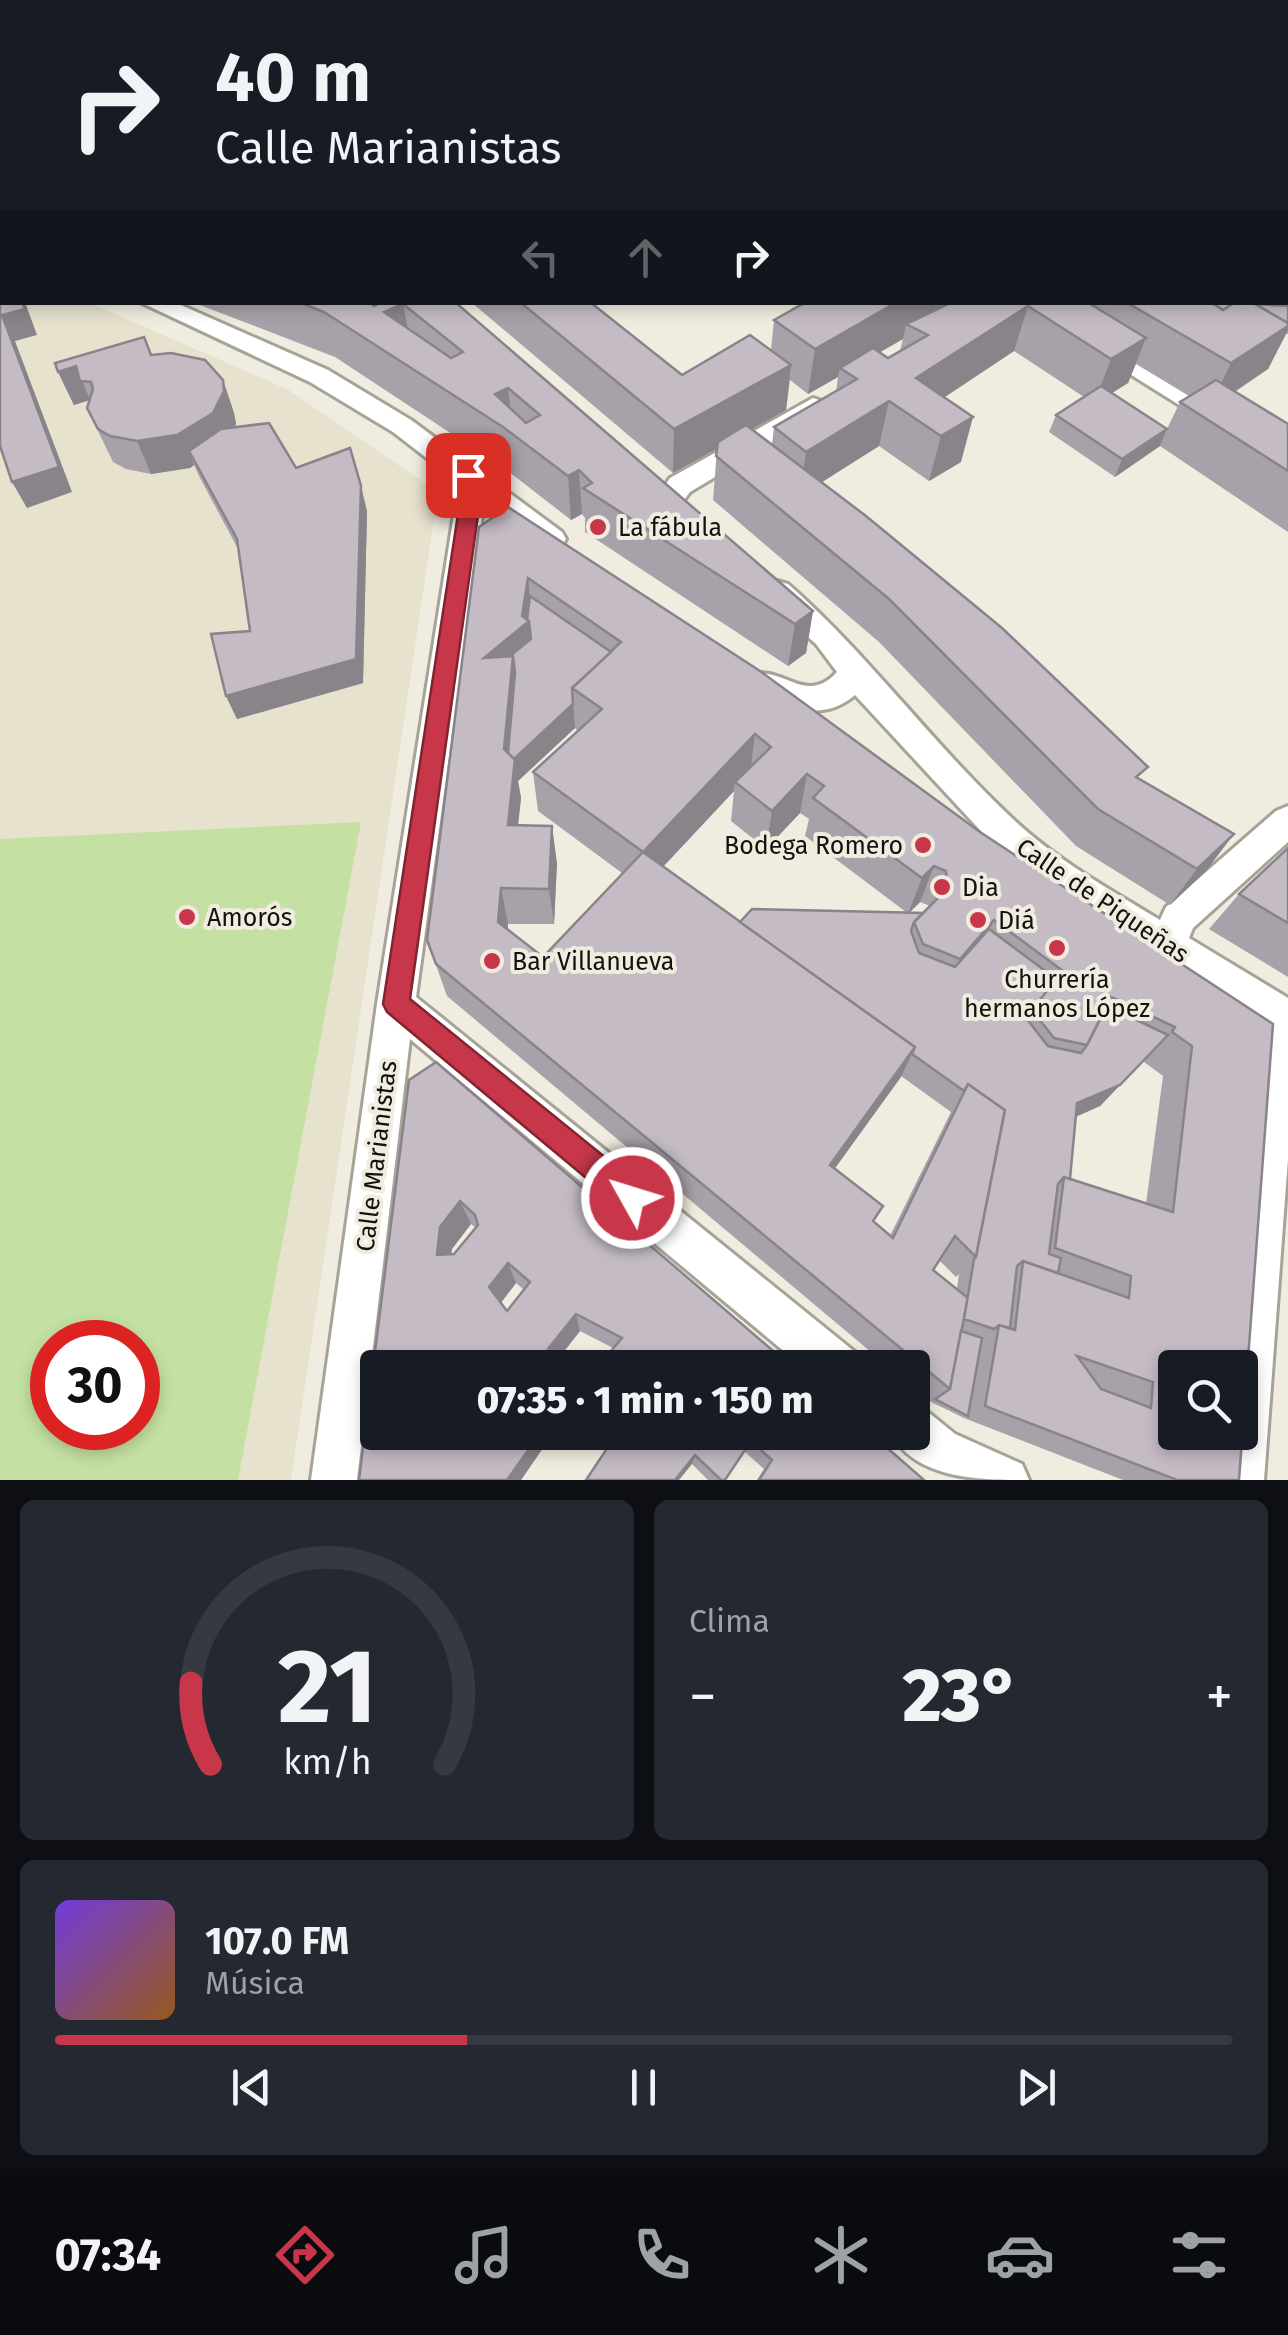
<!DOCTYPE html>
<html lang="es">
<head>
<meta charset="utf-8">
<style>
  body { margin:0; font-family:"Fira Sans",sans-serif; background:#242831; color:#f1f3f6; height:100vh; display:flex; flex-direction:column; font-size:38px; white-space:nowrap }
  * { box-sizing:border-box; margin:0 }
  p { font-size:32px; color:#9ea1a6 }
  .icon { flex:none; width:55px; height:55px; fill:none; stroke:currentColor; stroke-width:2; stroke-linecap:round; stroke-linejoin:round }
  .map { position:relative; height:1480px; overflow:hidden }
  .drawer { display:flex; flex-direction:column; gap:20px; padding:20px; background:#0d0f14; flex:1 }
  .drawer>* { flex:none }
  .banner { position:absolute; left:0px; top:0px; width:1290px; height:305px; box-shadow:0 5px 15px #0003; background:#171b24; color:#f1f3f6; overflow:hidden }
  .buttons { position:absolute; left:1158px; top:1350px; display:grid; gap:20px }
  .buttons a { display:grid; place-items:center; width:100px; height:100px; border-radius:10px; background:#171b24; box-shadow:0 5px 15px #0003; font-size:50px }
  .speed { position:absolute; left:30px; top:1320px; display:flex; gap:20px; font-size:50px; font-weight:700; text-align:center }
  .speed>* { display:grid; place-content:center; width:130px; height:130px; border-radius:50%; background:#171b24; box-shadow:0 5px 15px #0003; line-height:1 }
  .speed .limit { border:15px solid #d22; background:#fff; color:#111 }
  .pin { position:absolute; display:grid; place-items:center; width:85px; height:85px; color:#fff; margin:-42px; border-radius:20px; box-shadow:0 5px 15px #0006 }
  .me { position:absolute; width:110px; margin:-55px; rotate:309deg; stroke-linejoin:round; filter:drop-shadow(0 0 8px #0008) }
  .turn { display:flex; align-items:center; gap:35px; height:210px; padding:0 50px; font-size:45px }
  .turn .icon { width:130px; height:130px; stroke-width:2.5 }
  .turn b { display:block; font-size:70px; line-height:85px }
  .lanes { display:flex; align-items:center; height:95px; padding:0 50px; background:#0003; justify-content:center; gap:50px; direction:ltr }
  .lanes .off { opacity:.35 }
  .big { font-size:75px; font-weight:800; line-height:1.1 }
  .drawer .tile { flex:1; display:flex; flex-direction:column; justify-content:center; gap:15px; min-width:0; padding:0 35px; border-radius:15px; background:#242831 }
  .drawer .dial { align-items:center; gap:0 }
  .dial svg { height:260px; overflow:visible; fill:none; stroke:#363941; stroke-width:7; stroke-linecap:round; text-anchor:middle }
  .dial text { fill:#f1f3f6; stroke:none }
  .song { display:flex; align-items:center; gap:30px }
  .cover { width:120px; height:120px; border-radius:15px; background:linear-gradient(135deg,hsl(260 70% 55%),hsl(30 70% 35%)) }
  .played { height:10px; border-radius:5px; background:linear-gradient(90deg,#c73749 35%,#363941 35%) }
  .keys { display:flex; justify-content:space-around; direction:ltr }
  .heat { display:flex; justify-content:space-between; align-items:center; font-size:55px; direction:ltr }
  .drawer .tiles { flex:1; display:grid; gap:20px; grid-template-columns:1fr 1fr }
  .tile:last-child { grid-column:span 2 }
  .trip { position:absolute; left:360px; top:1350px; width:570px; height:100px; border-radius:10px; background:#171b24; box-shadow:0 5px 15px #0003; font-weight:800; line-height:100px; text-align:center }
  .tab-bar { display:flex; height:160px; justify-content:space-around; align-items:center; background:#090b0e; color:#9ea1a6 }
  .tab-bar .icon { width:70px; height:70px }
  .tab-bar .active { color:#c73749 }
  .tab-bar b { font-size:45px; color:#f1f3f6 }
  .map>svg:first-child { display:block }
  .built { fill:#e7e2ce; fill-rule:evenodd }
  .green { fill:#c4e1a3; fill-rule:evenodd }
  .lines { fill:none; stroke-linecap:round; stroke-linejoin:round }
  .minor-casing { stroke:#a6a397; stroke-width:6 }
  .minor { fill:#fff; fill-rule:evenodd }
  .wall { fill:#a9a1a9; fill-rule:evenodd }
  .shaded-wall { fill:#89838a }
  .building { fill:#c4bbc5; stroke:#89838a; stroke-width:2.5; fill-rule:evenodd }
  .route { fill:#c73749; stroke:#81242f; stroke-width:2.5 }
  .poi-dot { fill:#c73749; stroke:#f0ede0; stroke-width:4 }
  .labels { text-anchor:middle; stroke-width:8; stroke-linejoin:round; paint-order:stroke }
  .poi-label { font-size:25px; fill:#13120e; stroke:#f0ede0; text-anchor:start }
  .street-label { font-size:25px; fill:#13120e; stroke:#f0ede0 }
</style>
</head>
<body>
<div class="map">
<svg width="1288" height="1480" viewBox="0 0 1288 1480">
  <rect width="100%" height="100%" fill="#f0ede0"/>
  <!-- built -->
  <path class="built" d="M 0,263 L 2,302 L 90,303 L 287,389 L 438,492 L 291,1480 L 0,1480 ZM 52,1342 L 138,1342 L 138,1428 L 52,1428 Z"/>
  <!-- green -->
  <path class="green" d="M 361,822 L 238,1480 L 0,1480 L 0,839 ZM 138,1342 L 138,1428 L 52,1428 L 52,1342 Z"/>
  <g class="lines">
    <!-- minor casing -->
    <g class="minor-casing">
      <g id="minor">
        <rect x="864" y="0" width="18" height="2"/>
        <polygon points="997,0 1015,0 1016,2 998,2"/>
        <rect x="1141" y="0" width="18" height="2"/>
        <polygon points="0,232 2,233 2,247 0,246"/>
        <polygon points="140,302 174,302 328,370 411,420 562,532 566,539 562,546 552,549 542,546 484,502 416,997 855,1352 861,1368 804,1368 410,1039 357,1480 311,1480 377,1004 456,501 455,480 393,432 310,382"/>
        <polygon points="1015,302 1045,302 1288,451 1288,473"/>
        <polygon points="813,398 822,401 826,407 822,413 690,492 681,504 661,504 657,497 670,478"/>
        <path d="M 777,581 L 788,584 C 870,656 934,746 1015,821 C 1058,861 1111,890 1160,920 L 1166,907 L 1276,811 L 1288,806 L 1288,842 L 1193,928 L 1189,938 L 1288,998 L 1288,1159 L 1264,1480 L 1218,1480 L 1222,1432 L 1240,1432 L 1240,1368 L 1228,1368 L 1259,1038 L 1255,1019 L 1057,894 L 992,843 L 855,695 C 823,723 785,708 750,693 L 745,684 L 750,675 C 783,664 805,707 837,672 L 816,644 L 766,600 L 762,592 L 766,584 Z"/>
        <path d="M 912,1406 L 928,1412 L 955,1434 L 1022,1464 L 1029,1480 C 982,1480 914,1480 891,1432 L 912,1432 Z"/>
      </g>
    </g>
    <!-- minor -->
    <use href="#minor" class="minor"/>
  </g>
  <!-- wall -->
  <g class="wall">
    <polygon points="0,0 2,2 2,72 0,70"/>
    <polygon points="22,0 105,0 108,2 23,2"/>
    <polygon points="146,0 803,0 803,2 148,2"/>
    <polygon points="1177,0 1288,0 1288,63 1288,2 1177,2"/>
    <polygon points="0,84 2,87 2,223 0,222"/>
    <polygon points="192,302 455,302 813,611 806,653 788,666 585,532 585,518 582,514 571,520 508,471 335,357"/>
    <path d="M 471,302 L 590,302 L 682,375 L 771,350 L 774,320 L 806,302 L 1253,302 L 1288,306 L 1288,334 L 1286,334 L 1268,369 L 1235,392 L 1288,424 L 1288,532 L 1160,446 L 1115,477 L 1049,432 L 1056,415 L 1084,397 L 1014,351 L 945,397 L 961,462 L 929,481 L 879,446 L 822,482 L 1140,779 L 1206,871 L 1170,905 L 1076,846 L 879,642 L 713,500 L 717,449 L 673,473 ZM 903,339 L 900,351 L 888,358 L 880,352 ZM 1136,364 L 1189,396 L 1180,402 L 1167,429 L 1112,393 L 1128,383 ZM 838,377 L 836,392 L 774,427 L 772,445 L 751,429 L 786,410 L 790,380 L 808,394 Z"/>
    <polygon points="151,355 223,380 234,413 236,424 234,428 367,511 363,683 237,719 226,696 250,631 238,549 199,476 194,465 190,468 151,474 126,469 113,462 87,408 89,400 74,405 58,372"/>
    <path d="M 479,527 L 980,832 L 1273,1024 L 1239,1480 L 1123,1480 L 964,1418 L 931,1402 L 912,1386 L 912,1368 L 890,1368 L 447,996 L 427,940 ZM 575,728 L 578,731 L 533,772 L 538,811 L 622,873 L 543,957 L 508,929 L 508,924 L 554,924 L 557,863 L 518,825 L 521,798 L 518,781 ZM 734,791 L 731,821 L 766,849 L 800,813 L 809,819 L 805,836 L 906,912 L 740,922 L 663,867 ZM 920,902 L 930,906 L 923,913 L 910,912 ZM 1147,1057 L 1144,1062 L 1163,1076 L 1146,1204 L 1070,1179 L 1076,1116 L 1100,1106 ZM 901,1076 L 951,1112 L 890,1236 L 874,1222 L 835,1168 ZM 939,1260 L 956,1277 L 959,1274 L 957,1288 L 933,1270 Z"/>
    <polygon points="1288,848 1288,977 1209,929 1239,894"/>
    <path d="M 409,1080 L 793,1368 L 614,1368 L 611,1351 L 613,1348 L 580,1331 L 558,1359 L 378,1432 L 554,1432 L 521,1480 L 359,1480 ZM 471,1224 L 476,1228 L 454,1254 L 451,1255 L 452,1249 ZM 516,1283 L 524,1290 L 507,1311 L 501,1303 Z"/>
    <polygon points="618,1432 869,1432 924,1480 757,1480 764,1469 744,1451 725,1480 708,1480 692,1464"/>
  </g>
  <!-- shaded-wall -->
  <g class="shaded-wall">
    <polygon points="179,0 249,0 250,2 180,2"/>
    <polygon points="257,0 394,0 395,2 260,2"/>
    <polygon points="407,0 557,0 550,2 408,2"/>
    <polygon points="567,0 617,0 617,2 561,2"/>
    <rect x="626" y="0" width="43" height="2"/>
    <polygon points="1202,0 1256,0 1255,2 1202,2"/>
    <polygon points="22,302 25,302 37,335 15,341 72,492 27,508 12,482 2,315"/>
    <polygon points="897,302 965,302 906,324 903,339 846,372 840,368 838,377 808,394 815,349"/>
    <polygon points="403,304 412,349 394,358 384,312"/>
    <polygon points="1028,306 1014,351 913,418 916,378"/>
    <polygon points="1288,326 1288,330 1268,369 1209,408 1231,363"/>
    <polygon points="1146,338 1128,383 1094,404 1111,359"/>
    <polygon points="791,365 786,410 673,473 674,429"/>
    <polygon points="76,366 90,400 74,405 58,372"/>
    <polygon points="223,380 234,413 236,424 225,446 189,451 194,465 190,468 151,474 137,441"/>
    <polygon points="508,388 513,433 495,394"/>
    <polygon points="889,401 879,446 800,496 806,452"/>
    <polygon points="973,417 961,462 929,481 941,436"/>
    <polygon points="1167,429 1160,446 1115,477 1122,459"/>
    <polygon points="579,470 582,514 571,520 568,476"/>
    <polygon points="361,486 367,511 363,683 237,719 226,696"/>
    <polygon points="528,578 532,621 573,704 575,728 518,781 521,798 514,862 508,825 504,749 484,658 522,616"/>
    <polygon points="813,611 806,653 788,666 795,624"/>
    <polygon points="755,734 750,774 735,782 734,791 643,888 643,852"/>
    <polygon points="807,774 800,813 766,849 772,811"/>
    <polygon points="552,826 557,863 554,924 549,889"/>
    <polygon points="1234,834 1206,871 1170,905 1197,869"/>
    <polygon points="934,866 920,902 908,914 922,878"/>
    <polygon points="501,888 508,924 506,956 498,922"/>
    <polygon points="994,920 976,954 943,992 960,959"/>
    <polygon points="1168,1035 1100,1106 1060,1124 1077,1103"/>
    <polygon points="915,1047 901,1077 820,1189 830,1165"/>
    <polygon points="460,1201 471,1224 452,1249 449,1276 437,1255 440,1227"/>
    <polygon points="508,1263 516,1283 498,1306 489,1287"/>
    <polygon points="576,1314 580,1331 554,1364 548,1349"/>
    <polygon points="541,1432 554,1432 521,1480 507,1480"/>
    <polygon points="695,1455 692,1464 679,1480 675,1480"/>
  </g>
  <!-- building -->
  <g class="building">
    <polygon points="0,0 4,2 2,2 2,34 0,34"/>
    <polygon points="47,0 105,0 108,2 49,2"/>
    <polygon points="257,0 283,0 276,2 260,2"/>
    <polygon points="377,0 435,0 428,2 370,2"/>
    <polygon points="507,0 567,0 561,2 500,2"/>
    <polygon points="672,0 803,0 803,2 674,2"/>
    <rect x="826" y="0" width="38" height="2"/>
    <rect x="901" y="0" width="28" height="2"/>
    <polygon points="929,0 969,0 970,2 929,2"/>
    <rect x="974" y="0" width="30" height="2"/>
    <polygon points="0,84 2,87 2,118 0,118"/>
    <polygon points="0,135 2,135 2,186 0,185"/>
    <polygon points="0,275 2,275 2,302 22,302 25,309 2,315 59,467 12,482 0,446"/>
    <path d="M 299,302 L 370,302 L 374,306 L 382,302 L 455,302 L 813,611 L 795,624 L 583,488 L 592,483 L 579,470 L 568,476 L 503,427 L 324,312 ZM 403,304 L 463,352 L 451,358 L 384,312 ZM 508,388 L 540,415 L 526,423 L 495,394 Z"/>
    <polygon points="520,302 590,302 682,375 750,335 791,365 674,429"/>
    <polygon points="806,302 897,302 815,349 774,320"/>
    <polygon points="952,302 1087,302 1146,338 1111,359 1028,306 916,378 973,417 941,436 889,401 806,452 774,427 857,379 840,368 873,348 888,358 928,335 906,324"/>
    <polygon points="1126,302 1211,302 1223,310 1235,302 1253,302 1288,323 1288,326 1231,363"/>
    <polygon points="1211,302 1235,302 1223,310"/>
    <polygon points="1255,304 1288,306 1288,323"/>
    <polygon points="144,337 151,355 171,353 205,360 223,380 224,391 213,413 177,435 137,441 110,436 98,429 87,408 93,389 91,382 80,381 76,366 58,372 55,363"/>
    <polygon points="1216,380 1288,424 1288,471 1180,402"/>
    <polygon points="1101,386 1167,429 1122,459 1056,415"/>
    <polygon points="269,423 296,468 350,448 361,486 356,659 226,696 211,634 250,631 237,539 189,451 221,429"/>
    <polygon points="746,425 866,516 1002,628 1148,767 1136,777 1234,834 1197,869 1098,809 889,599 716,456 718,442"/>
    <path d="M 508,507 L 760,671 L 980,832 L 1273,1024 L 1239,1480 L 1177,1480 L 985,1406 L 999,1325 L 1015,1330 L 1023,1261 L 1129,1298 L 1131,1276 L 1055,1248 L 1064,1177 L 1173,1212 L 1192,1046 L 1172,1032 L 1175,1027 L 1111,997 L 1087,1045 L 1054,1038 L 1031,1009 L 1063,971 L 994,920 L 960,959 L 923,944 L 914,922 L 947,889 L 946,871 L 934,866 L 922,878 L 813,798 L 824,786 L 807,774 L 772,811 L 735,782 L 771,747 L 755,734 L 643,852 L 915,1047 L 830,1165 L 883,1206 L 873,1221 L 893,1238 L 968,1084 L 1005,1110 L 976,1257 L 955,1236 L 933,1270 L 968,1298 L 950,1389 L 436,964 L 427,940 L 479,527 ZM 528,578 L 621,642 L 572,688 L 602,709 L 533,772 L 643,852 L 543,957 L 498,922 L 501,888 L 549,889 L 552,826 L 508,825 L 515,759 L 504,749 L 513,656 L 484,658 L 529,621 L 522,616 ZM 1077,1356 L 1153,1382 L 1151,1408 L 1101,1389 ZM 1175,1368 L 1240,1368 L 1240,1432 L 1175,1432 Z"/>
    <polygon points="530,596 611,652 572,688 573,704 514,759 508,753 515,673 513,656 510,656 531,639 529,621 527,619"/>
    <polygon points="1288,848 1288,923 1239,894"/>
    <polygon points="752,909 923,913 914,922 911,931 919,953 955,967 989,929 1056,979 1026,1018 1048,1046 1081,1053 1087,1045 1107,1006 1168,1035 1120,1085 1077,1103 1070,1179 1064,1177 1058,1184 1049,1254 1061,1258 1058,1273 1023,1261 1017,1266 1010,1328 999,1325 994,1329 964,1319 974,1259 976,1257 1005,1110 968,1084 964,1091 912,1054 915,1047 740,922"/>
    <path d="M 436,1062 L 793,1368 L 629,1368 L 611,1351 L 622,1338 L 576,1314 L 548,1349 L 567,1368 L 378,1368 L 378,1432 L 541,1432 L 507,1480 L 359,1480 L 409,1080 ZM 460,1201 L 475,1215 L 478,1225 L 454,1254 L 437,1255 L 440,1227 ZM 508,1263 L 530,1282 L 507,1311 L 489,1287 Z"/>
    <polygon points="961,1331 982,1338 968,1416 935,1399 950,1389"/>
    <polygon points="618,1432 869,1432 924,1480 759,1480 772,1460 751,1441 725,1480 721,1480 695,1455 675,1480 586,1480"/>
  </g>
  <!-- route -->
  <polygon class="route" points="468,469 477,475 480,501 410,999 643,1188 647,1198 643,1208 632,1212 622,1208 387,1012 383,1004 460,501 458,475"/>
  <!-- markers -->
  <g class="poi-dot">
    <circle cx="598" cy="527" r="10"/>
    <circle cx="923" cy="845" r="10"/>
    <circle cx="942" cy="887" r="10"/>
    <circle cx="187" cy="917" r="10"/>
    <circle cx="978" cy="920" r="10"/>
    <circle cx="1057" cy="948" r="10"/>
    <circle cx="492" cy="961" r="10"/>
  </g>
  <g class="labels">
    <!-- poi labels -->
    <g class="poi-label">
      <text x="618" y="536">La fábula</text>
      <text x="903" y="854" text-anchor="end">Bodega Romero</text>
      <text x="962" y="896">Dia</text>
      <text x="207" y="926">Amorós</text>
      <text x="998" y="929">Diá</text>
      <text x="512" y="970">Bar Villanueva</text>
      <text x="1057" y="988" text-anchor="middle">Churrería<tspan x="1057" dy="29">hermanos López</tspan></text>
    </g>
    <!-- street labels -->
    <g class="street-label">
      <text transform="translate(1103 900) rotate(34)" y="9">Calle de Piqueñas</text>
      <text transform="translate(376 1156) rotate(-83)" y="9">Calle Marianistas</text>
    </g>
  </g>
</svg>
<div class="buttons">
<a><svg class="icon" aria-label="search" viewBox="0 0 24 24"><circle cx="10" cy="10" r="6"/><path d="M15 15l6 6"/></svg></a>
</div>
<div class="speed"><div class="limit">30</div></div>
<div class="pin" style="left:468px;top:475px;background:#d93025"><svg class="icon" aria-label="arrive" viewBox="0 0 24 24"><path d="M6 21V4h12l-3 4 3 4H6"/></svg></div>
<svg class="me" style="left:632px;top:1198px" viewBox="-20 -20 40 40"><circle r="17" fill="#c73749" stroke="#fff" stroke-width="3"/><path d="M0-11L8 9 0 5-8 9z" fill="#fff"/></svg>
<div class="trip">07:35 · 1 min · 150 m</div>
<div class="banner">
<div class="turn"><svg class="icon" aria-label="right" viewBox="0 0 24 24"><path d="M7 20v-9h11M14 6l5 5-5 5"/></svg><div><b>40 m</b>Calle Marianistas</div></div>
<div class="lanes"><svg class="icon off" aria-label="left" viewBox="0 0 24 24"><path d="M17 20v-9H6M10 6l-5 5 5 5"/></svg><svg class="icon off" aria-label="ahead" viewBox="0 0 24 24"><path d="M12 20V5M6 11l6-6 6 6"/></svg><svg class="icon" aria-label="right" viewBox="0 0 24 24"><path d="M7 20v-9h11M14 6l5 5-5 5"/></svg></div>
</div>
</div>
<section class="drawer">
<div class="tiles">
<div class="tile dial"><svg viewBox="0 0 100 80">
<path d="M14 69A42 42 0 1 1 86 69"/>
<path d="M14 69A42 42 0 0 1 8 44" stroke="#c73749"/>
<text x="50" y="56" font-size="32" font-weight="700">21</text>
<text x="50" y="72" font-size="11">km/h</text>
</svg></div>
<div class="tile"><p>Clima</p>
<div class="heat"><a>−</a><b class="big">23°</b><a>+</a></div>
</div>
<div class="tile">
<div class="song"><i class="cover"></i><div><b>107.0 FM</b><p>Música</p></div></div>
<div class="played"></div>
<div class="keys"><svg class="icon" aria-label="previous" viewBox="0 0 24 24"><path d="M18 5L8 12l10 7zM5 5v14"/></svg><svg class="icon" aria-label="pause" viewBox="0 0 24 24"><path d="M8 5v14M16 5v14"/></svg><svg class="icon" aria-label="next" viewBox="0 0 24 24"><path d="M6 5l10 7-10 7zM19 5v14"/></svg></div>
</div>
</div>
</section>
<nav class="tab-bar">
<b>07:34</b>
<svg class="icon active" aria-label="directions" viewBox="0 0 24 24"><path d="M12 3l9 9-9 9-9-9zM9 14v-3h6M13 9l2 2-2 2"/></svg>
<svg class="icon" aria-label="music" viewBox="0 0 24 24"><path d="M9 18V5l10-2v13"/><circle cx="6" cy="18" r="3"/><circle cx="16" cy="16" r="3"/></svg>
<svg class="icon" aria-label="phone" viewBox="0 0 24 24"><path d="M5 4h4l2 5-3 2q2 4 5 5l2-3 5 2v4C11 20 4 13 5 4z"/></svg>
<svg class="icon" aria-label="climate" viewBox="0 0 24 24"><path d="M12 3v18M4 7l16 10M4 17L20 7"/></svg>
<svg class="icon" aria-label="car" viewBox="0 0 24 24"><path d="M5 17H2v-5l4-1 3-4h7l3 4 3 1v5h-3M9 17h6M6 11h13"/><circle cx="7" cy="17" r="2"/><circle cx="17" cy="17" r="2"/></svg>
<svg class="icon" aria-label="filters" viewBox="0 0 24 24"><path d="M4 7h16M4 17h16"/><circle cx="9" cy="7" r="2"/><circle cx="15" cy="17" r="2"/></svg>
</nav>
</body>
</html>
